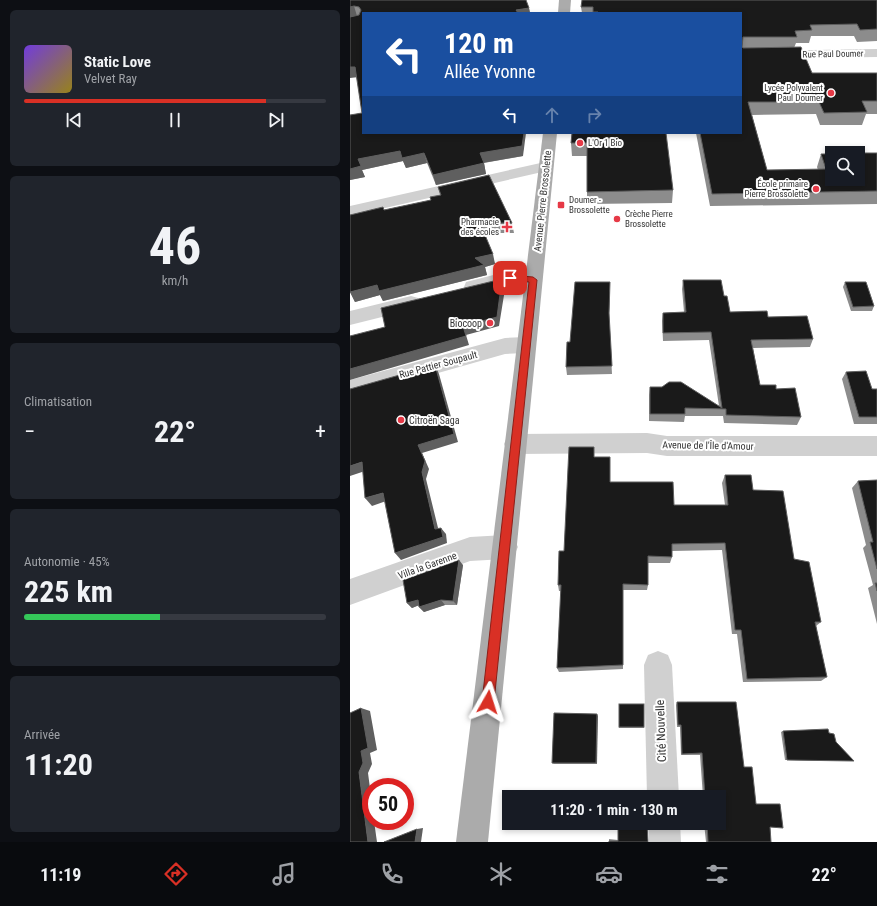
<!DOCTYPE html>
<html lang="fr">
<head>
<meta charset="utf-8">
<style>
  body { margin:0; font-family:"Roboto Condensed",sans-serif; background:#20242c; color:#f1f3f6; height:100vh; display:flex; flex-direction:column; font-size:15px; white-space:nowrap }
  * { box-sizing:border-box; margin:0 }
  p { font-size:13px; color:#9ea1a6 }
  .icon { flex:none; width:22px; height:22px; fill:none; stroke:currentColor; stroke-width:2; stroke-linecap:round; stroke-linejoin:round }
  .map { position:relative; flex:1; overflow:hidden }
  .drawer { display:flex; flex-direction:column; gap:10px; padding:10px; background:#0d0f14; width:350px }
  .drawer>* { flex:none }
  .guide { position:absolute; left:12px; top:12px; width:380px; height:122px; border-radius:0px; box-shadow:0 2px 6px #0003; background:#1a4fa0; color:#fff; overflow:hidden }
  .controls { position:absolute; left:475px; top:146px; display:grid; gap:8px }
  .controls a { display:grid; place-items:center; width:40px; height:40px; border-radius:0px; background:#171b24; box-shadow:0 2px 6px #0003; font-size:20px }
  .speed { position:absolute; left:12px; top:778px; display:flex; gap:8px; font-size:20px; font-weight:700; text-align:center }
  .speed>* { display:grid; place-content:center; width:52px; height:52px; border-radius:50%; background:#171b24; box-shadow:0 2px 6px #0003; line-height:1 }
  .speed .limit { border:6px solid #d22; background:#fff; color:#111 }
  .pin { position:absolute; display:grid; place-items:center; width:34px; height:34px; color:#fff; margin:-17px; border-radius:8px; box-shadow:0 2px 6px #0006 }
  .me { position:absolute; width:44px; margin:-22px; rotate:6deg; stroke-linejoin:round; filter:drop-shadow(0 0 3px #0008) }
  .turn { display:flex; align-items:center; gap:14px; height:84px; padding:0 16px; font-size:18px }
  .turn .icon { width:52px; height:52px; stroke-width:2.5 }
  .turn b { display:block; font-size:28px; line-height:34px }
  .lanes { display:flex; align-items:center; height:38px; padding:0 16px; background:#0003; justify-content:center; gap:20px; direction:ltr }
  .lanes .off { opacity:.35 }
  .big { font-size:30px; font-weight:700; line-height:1.1 }
  .drawer .widget { flex:1; display:flex; flex-direction:column; justify-content:center; gap:6px; min-width:0; padding:0 14px; border-radius:6px; background:#20242c }
  .drawer .dial { align-items:center; gap:0 }
  .dial b { font-size:52px; line-height:1 }
  .song { display:flex; align-items:center; gap:12px }
  .cover { width:48px; height:48px; border-radius:6px; background:linear-gradient(135deg,hsl(260 70% 55%),hsl(50 70% 35%)) }
  .played { height:4px; border-radius:2px; background:linear-gradient(90deg,#d93025 80%,#363941 80%) }
  .keys { display:flex; justify-content:space-around; direction:ltr }
  .heat { display:flex; justify-content:space-between; align-items:center; font-size:22px; direction:ltr }
  .charge { height:6px; border-radius:3px; background:linear-gradient(90deg,#34c759 45%,#363941 0) }
  .trip { position:absolute; left:152px; top:790px; width:224px; height:40px; border-radius:0px; background:#171b24; box-shadow:0 2px 6px #0003; font-weight:700; line-height:40px; text-align:center }
  .tabs { display:flex; height:64px; justify-content:space-around; align-items:center; background:#090b0e; color:#9ea1a6 }
  .tabs .icon { width:28px; height:28px }
  .tabs .current { color:#d93025 }
  .tabs b { font-size:18px; color:#f1f3f6 }
  main { display:flex; flex:1; min-height:0 }
  .map>svg:first-child { display:block }
  .lines { fill:none; stroke-linecap:round; stroke-linejoin:round }
  .minor { fill:#d0d0d0; fill-rule:evenodd }
  .major { fill:#ababab; fill-rule:evenodd }
  .wall { fill:#8c8c8c }
  .shaded-wall { fill:#5f5f5f }
  .building { fill:#1a1a1a; stroke:#5f5f5f }
  .route { fill:#d93025; stroke:#8d1f18 }
  .poi-dot { fill:#e63946; stroke:#fff; stroke-width:1.5 }
  .labels { text-anchor:middle; stroke-width:4; stroke-linejoin:round; paint-order:stroke }
  .far-street-label { font-size:9px; fill:#333; stroke:#fff }
  .far-poi-label { font-size:9px; fill:#333; stroke:#fff; text-anchor:end }
  .street-label { font-size:10px; fill:#333; stroke:#fff }
  .poi-label { font-size:10px; fill:#333; stroke:#fff; text-anchor:end }
  .near-street-label { font-size:12px; fill:#333; stroke:#fff }
</style>
</head>
<body>
<main>
<section class="drawer">
<div class="widget">
<div class="song"><i class="cover"></i><div><b>Static Love</b><p>Velvet Ray</p></div></div>
<div class="played"></div>
<div class="keys"><svg class="icon" aria-label="previous" viewBox="0 0 24 24"><path d="M18 5L8 12l10 7zM5 5v14"/></svg><svg class="icon" aria-label="pause" viewBox="0 0 24 24"><path d="M8 5v14M16 5v14"/></svg><svg class="icon" aria-label="next" viewBox="0 0 24 24"><path d="M6 5l10 7-10 7zM19 5v14"/></svg></div>
</div>
<div class="widget dial"><b>46</b><p>km/h</p></div>
<div class="widget"><p>Climatisation</p>
<div class="heat"><a>−</a><b class="big">22°</b><a>+</a></div>
</div>
<div class="widget"><p>Autonomie · 45%</p><b class="big">225 km</b><div class="charge"></div></div>
<div class="widget"><p>Arrivée</p><b class="big">11:20</b></div>
</section>
<div class="map">
<svg width="527" height="842" viewBox="0 0 527 842">
  <rect width="100%" height="100%" fill="#fff"/>
  <g class="lines">
    <!-- minor -->
    <g class="minor">
      <polygon points="527,49 527,57 391,59 391,51"/>
      <polygon points="195,162 201,164 203,167 201,170 0,216 0,206"/>
      <path d="M 159,271 L 190,275 L 192,280 L 190,285 C 179,288 168,283 157,285 C 144,287 130,296 116,292 L 114,287 L 116,282 Z"/>
      <polygon points="61,296 68,298 71,303 68,308 0,325 0,311"/>
      <polygon points="176,337 183,340 186,345 183,350 176,353 155,354 0,398 0,380 155,338"/>
      <polygon points="297,433 317,436 527,436 527,456 317,456 297,453 165,454 157,451 154,444 157,437 165,434"/>
      <polygon points="155,535 164,539 168,547 164,555 155,559 120,561 0,605 0,579 120,537"/>
      <polygon points="308,651 318,655 322,665 329,797 297,797 294,665 298,655"/>
      <polygon points="298,823 330,823 331,842 299,842"/>
    </g>
    <!-- major -->
    <g class="major">
      <polygon points="209,0 221,0 220,13 208,13"/>
      <polygon points="193,133 207,133 138,842 106,842"/>
    </g>
  </g>
  <!-- wall -->
  <g class="wall">
    <polygon points="0,0 179,8 180,13 13,13 173,156 134,163 136,174 86,185 77,163 56,168 53,161 12,170 15,177 0,180 0,115 12,113 7,77"/>
    <polygon points="527,0 527,41 507,42 504,36 461,36 459,43 446,43 444,48 462,73 527,73 527,114 516,114 512,125 470,125 466,114 402,115 417,170 468,170 467,167 471,154 527,153 527,204 360,206 346,133 391,133 391,13 232,13 231,7"/>
    <polygon points="222,133 323,190 322,203 237,204 237,156 222,156 221,143"/>
    <polygon points="88,187 162,223 164,233 134,233 145,264 135,267 137,275 33,301 30,295 5,302 0,292 0,215 34,210 81,200 90,195"/>
    <polygon points="333,280 374,296 380,312 418,317 463,339 460,347 403,348 410,385 426,389 451,417 447,425 374,423 373,416 335,416 334,422 299,421 299,395 300,387 369,406 359,340 313,341 312,321 313,313 334,312 332,289"/>
    <polygon points="495,282 524,306 522,311 501,311 493,287"/>
    <polygon points="260,291 259,317 262,374 217,375 216,367 220,342"/>
    <polygon points="496,372 522,389 527,389 527,424 504,424 492,379"/>
    <polygon points="244,457 260,482 324,505 375,505 372,483 375,475 403,490 444,559 471,622 466,626 477,677 471,681 393,682 387,634 382,634 372,550 322,551 322,557 320,563 298,563 298,585 297,590 273,590 273,669 209,672 207,668 211,591 209,591 208,585 214,551"/>
    <polygon points="527,480 527,624 518,588 523,585 513,548 516,545 502,488 508,481"/>
    <polygon points="113,565 107,605 95,605 74,612 69,607 69,605 62,608 57,603"/>
    <polygon points="327,702 394,767 406,803 420,827 421,842 356,842 354,823 369,823 369,797 353,797 350,755 331,755 330,727 327,727 326,705"/>
    <polygon points="269,704 294,727 294,728 269,728"/>
    <polygon points="247,714 247,764 204,764 202,763"/>
    <polygon points="433,731 479,733 486,742 504,761 500,761 435,760 431,732"/>
    <polygon points="297,824 298,842 259,842 259,839 268,840"/>
  </g>
  <!-- shaded-wall -->
  <g class="shaded-wall">
    <polygon points="4,6 7,16 0,17 0,7"/>
    <polygon points="179,8 180,13 167,13 166,10"/>
    <polygon points="0,67 5,67 9,77 0,78"/>
    <polygon points="174,133 176,133 173,156 132,163 130,153"/>
    <polygon points="50,151 74,153 77,163 56,168 53,161 12,170 15,177 0,180 0,169 8,159"/>
    <polygon points="134,163 136,174 86,185 83,175"/>
    <polygon points="143,254 145,264 135,267 137,275 33,301 30,295 5,302 0,292 125,258"/>
    <polygon points="152,279 155,289 149,326 116,335 119,345 0,380 0,369 113,326"/>
    <polygon points="85,365 89,374 108,442 72,453 79,469 76,479 90,536 85,529 72,472 68,445"/>
    <polygon points="12,462 18,470 0,476 0,466"/>
    <polygon points="33,493 39,500 22,506 15,498"/>
    <polygon points="91,528 96,534 97,543 51,560 45,553"/>
    <polygon points="109,560 113,565 107,605 103,601"/>
    <polygon points="68,600 72,604 62,608 57,603"/>
    <polygon points="91,600 95,605 74,612 69,607"/>
    <polygon points="11,708 20,711 27,750 20,753 22,764 18,773 21,796 21,821 24,821 27,842 18,842 9,772 11,751"/>
    <polygon points="247,714 248,716 247,764 246,763"/>
    <polygon points="73,828 71,842 65,842 67,829"/>
  </g>
  <!-- building -->
  <g class="building">
    <polygon points="0,0 176,0 179,8 166,10 168,13 13,13 13,133 174,133 172,146 130,153 134,163 83,175 74,153 52,158 50,151 8,159 11,166 0,169 0,115 12,113 5,67 0,67 0,17 9,15 11,10 9,7 4,6 0,7"/>
    <polygon points="232,0 527,0 527,29 510,30 507,24 460,25 462,30 445,31 447,37 393,37 392,47 393,48 451,47 462,73 527,73 527,101 512,101 517,112 474,113 469,102 398,102 417,170 476,169 471,154 482,154 482,179 508,179 508,153 527,153 527,191 362,194 350,133 391,133 391,13 248,13 248,12 243,12 243,7 231,7"/>
    <polygon points="222,133 316,133 323,190 237,192 237,143 221,143"/>
    <polygon points="139,175 162,223 130,223 143,254 125,258 134,265 29,291 27,285 0,292 0,215 33,207 34,210 81,200 80,197 91,195 88,187"/>
    <polygon points="152,279 147,317 113,326 116,336 0,369 0,336 35,327 31,308"/>
    <polygon points="333,280 371,280 374,296 377,296 380,312 417,311 418,317 457,316 463,339 401,340 410,385 426,385 426,389 445,388 451,417 376,415 376,409 335,408 335,414 300,414 300,387 312,387 319,382 331,382 372,408 361,332 313,333 313,313 336,312"/>
    <polygon points="225,282 260,282 259,313 262,366 216,367 217,342 220,342"/>
    <polygon points="495,282 516,282 524,306 503,307"/>
    <polygon points="85,365 104,434 68,445 75,461 72,472 85,529 91,528 93,537 45,553 33,493 15,498 12,462 0,466 0,389"/>
    <polygon points="516,371 522,389 527,389 527,417 509,417 496,372"/>
    <polygon points="219,447 244,447 244,457 260,457 260,482 323,482 324,505 378,505 375,475 401,475 403,490 433,491 444,559 459,562 471,622 465,622 477,677 397,679 391,630 385,630 375,543 322,544 322,557 298,556 298,585 273,584 273,665 207,668 211,585 208,585 209,551 214,551"/>
    <polygon points="527,480 527,569 520,542 523,542 508,481"/>
    <polygon points="109,560 103,601 91,600 69,607 68,600 57,603 53,580"/>
    <polygon points="525,583 527,583 527,591"/>
    <polygon points="327,702 386,702 394,767 402,767 406,804 430,804 433,828 420,827 421,842 358,842 357,823 369,823 369,797 355,797 352,753 332,754 331,725 328,725"/>
    <rect x="269" y="704" width="25" height="23"/>
    <polygon points="11,708 18,748 11,751 13,763 9,772 18,842 0,842 0,713"/>
    <polygon points="204,713 247,714 246,763 202,763"/>
    <polygon points="478,729 479,733 484,734 486,742 504,761 437,760 433,731"/>
    <polygon points="268,823 299,823 297,824 298,842 259,842 259,841 268,841"/>
    <polygon points="67,829 65,842 34,842"/>
  </g>
  <!-- route -->
  <polygon class="route" points="160,275 183,277 187,280 144,702 142,706 138,708 133,706 132,702 179,282 157,280 156,278"/>
  <!-- markers -->
  <g class="poi-dot">
    <circle cx="481" cy="93" r="4"/>
    <circle cx="230" cy="143" r="4"/>
    <circle cx="466" cy="189" r="4"/>
    <rect x="207" y="201" width="8" height="8" rx="2"/>
    <circle cx="267" cy="219" r="4"/>
    <path d="M155 221h4v4h4v4h-4v4h-4v-4h-4v-4h4z"/>
    <circle cx="140" cy="323" r="4"/>
    <circle cx="51" cy="420" r="4"/>
  </g>
  <g class="labels">
    <!-- far-street labels -->
    <g class="far-street-label">
      <text transform="translate(483 54) rotate(-1)" y="3">Rue Paul Doumer</text>
    </g>
    <!-- far-poi labels -->
    <g class="far-poi-label">
      <text x="473" y="91">Lycée Polyvalent<tspan x="473" dy="10">Paul Doumer</tspan></text>
      <text x="238" y="146" text-anchor="start">L'Or 1 Bio</text>
      <text x="458" y="187">École primaire<tspan x="458" dy="10">Pierre Brossolette</tspan></text>
      <text x="219" y="203" text-anchor="start">Doumer -<tspan x="219" dy="10">Brossolette</tspan></text>
      <text x="275" y="217" text-anchor="start">Crèche Pierre<tspan x="275" dy="10">Brossolette</tspan></text>
      <text x="149" y="225">Pharmacie<tspan x="149" dy="10">des écoles</tspan></text>
    </g>
    <!-- street labels -->
    <g class="street-label">
      <text transform="translate(192 201) rotate(-84)" y="4">Avenue Pierre Brossolette</text>
      <text transform="translate(88 364) rotate(-15)" y="4">Rue Pattier Soupault</text>
      <text transform="translate(358 445) rotate(1)" y="4">Avenue de l'Île d'Amour</text>
      <text transform="translate(77 565) rotate(-20)" y="4">Villa la Garenne</text>
    </g>
    <!-- poi labels -->
    <g class="poi-label">
      <text x="132" y="327">Biocoop</text>
      <text x="59" y="424" text-anchor="start">Citroën Saga</text>
    </g>
    <!-- near-street labels -->
    <g class="near-street-label">
      <text transform="translate(311 731) rotate(-92)" y="4">Cité Nouvelle</text>
    </g>
  </g>
</svg>
<div class="controls">
<a><svg class="icon" aria-label="search" viewBox="0 0 24 24"><circle cx="10" cy="10" r="6"/><path d="M15 15l6 6"/></svg></a>
</div>
<div class="speed"><div class="limit">50</div></div>
<div class="pin" style="left:160px;top:278px;background:#d93025"><svg class="icon" aria-label="arrive" viewBox="0 0 24 24"><path d="M6 21V4h12l-3 4 3 4H6"/></svg></div>
<svg class="me" style="left:138px;top:702px" viewBox="-20 -20 40 40"><path d="M0-17L14 15 0 8-14 15z" fill="#d93025" stroke="#fff" stroke-width="4"/></svg>
<div class="trip">11:20 · 1 min · 130 m</div>
<div class="guide">
<div class="turn"><svg class="icon" aria-label="left" viewBox="0 0 24 24"><path d="M17 20v-9H6M10 6l-5 5 5 5"/></svg><div><b>120 m</b>Allée Yvonne</div></div>
<div class="lanes"><svg class="icon" aria-label="left" viewBox="0 0 24 24"><path d="M17 20v-9H6M10 6l-5 5 5 5"/></svg><svg class="icon off" aria-label="ahead" viewBox="0 0 24 24"><path d="M12 20V5M6 11l6-6 6 6"/></svg><svg class="icon off" aria-label="right" viewBox="0 0 24 24"><path d="M7 20v-9h11M14 6l5 5-5 5"/></svg></div>
</div>
</div>
</main>
<nav class="tabs">
<b>11:19</b>
<svg class="icon current" aria-label="directions" viewBox="0 0 24 24"><path d="M12 3l9 9-9 9-9-9zM9 14v-3h6M13 9l2 2-2 2"/></svg>
<svg class="icon" aria-label="music" viewBox="0 0 24 24"><path d="M9 18V5l10-2v13"/><circle cx="6" cy="18" r="3"/><circle cx="16" cy="16" r="3"/></svg>
<svg class="icon" aria-label="phone" viewBox="0 0 24 24"><path d="M5 4h4l2 5-3 2q2 4 5 5l2-3 5 2v4C11 20 4 13 5 4z"/></svg>
<svg class="icon" aria-label="climate" viewBox="0 0 24 24"><path d="M12 3v18M4 7l16 10M4 17L20 7"/></svg>
<svg class="icon" aria-label="car" viewBox="0 0 24 24"><path d="M5 17H2v-5l4-1 3-4h7l3 4 3 1v5h-3M9 17h6M6 11h13"/><circle cx="7" cy="17" r="2"/><circle cx="17" cy="17" r="2"/></svg>
<svg class="icon" aria-label="filters" viewBox="0 0 24 24"><path d="M4 7h16M4 17h16"/><circle cx="9" cy="7" r="2"/><circle cx="15" cy="17" r="2"/></svg>
<b>22°</b>
</nav>
</body>
</html>
